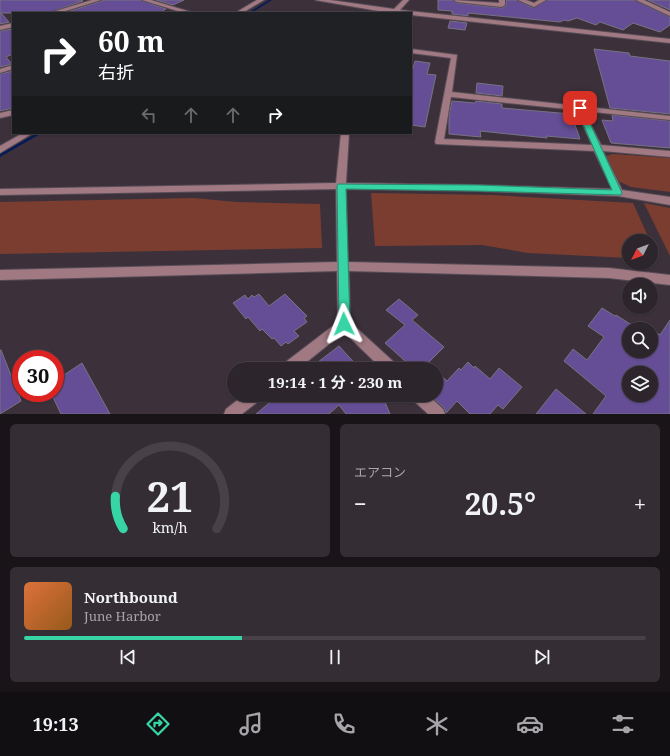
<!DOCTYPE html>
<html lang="ja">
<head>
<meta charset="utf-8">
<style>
  body { margin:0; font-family:"Noto Serif","Noto Sans JP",serif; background:#352d34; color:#f1f3f6; height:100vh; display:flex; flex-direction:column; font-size:15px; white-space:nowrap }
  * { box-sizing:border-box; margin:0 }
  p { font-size:13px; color:#a7a5a9 }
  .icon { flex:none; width:22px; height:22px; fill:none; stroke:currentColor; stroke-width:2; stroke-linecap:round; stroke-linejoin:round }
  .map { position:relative; height:414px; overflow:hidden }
  .details { display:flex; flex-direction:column; gap:10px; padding:10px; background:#191418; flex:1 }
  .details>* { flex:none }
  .banner { position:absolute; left:12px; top:12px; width:400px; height:122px; border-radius:0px; box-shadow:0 1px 3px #0004,0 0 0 1px #484248; background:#202124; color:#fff; overflow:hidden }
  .needle { width:26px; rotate:228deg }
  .fabs { position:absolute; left:622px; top:234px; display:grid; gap:8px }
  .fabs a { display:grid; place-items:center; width:36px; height:36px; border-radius:50%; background:#2d252c; box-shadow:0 1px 3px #0004,0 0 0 1px #484248; font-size:20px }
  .speed { position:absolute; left:12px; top:350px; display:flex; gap:8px; font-size:20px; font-weight:700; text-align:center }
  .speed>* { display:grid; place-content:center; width:52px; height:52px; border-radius:50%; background:#2d252c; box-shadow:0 1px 3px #0004,0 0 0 1px #484248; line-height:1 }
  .speed .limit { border:6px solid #d22; background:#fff; color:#111 }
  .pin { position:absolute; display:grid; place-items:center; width:34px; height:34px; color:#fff; margin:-17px; border-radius:8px; box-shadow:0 2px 6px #0006 }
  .me { position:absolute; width:44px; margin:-22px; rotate:358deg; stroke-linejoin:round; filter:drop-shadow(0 0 3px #0008) }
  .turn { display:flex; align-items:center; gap:14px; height:84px; padding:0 20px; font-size:18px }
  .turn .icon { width:52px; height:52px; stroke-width:2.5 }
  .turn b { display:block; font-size:28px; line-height:34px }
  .lanes { display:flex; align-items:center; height:38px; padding:0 20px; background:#0003; justify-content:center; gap:20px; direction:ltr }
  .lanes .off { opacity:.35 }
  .big { font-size:30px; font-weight:700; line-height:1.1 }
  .details .widget { flex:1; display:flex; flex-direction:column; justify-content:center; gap:6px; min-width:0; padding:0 14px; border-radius:6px; background:#352d34 }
  .details .dial { align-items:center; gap:0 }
  .dial svg { height:104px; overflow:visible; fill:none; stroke:#484248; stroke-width:7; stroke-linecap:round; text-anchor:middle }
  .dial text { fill:#f1f3f6; stroke:none }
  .song { display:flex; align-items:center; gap:12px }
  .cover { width:48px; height:48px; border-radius:6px; background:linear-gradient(135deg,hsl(20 70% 55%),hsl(30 70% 35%)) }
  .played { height:4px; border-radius:2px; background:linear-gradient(90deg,#37d4a6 35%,#484248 35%) }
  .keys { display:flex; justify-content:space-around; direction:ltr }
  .heat { display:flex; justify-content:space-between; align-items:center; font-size:22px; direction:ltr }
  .details .tiles { flex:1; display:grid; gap:10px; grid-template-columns:1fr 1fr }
  .widget:last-child { grid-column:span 2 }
  .trip { position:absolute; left:227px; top:362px; width:216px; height:40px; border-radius:20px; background:#2d252c; box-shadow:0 1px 3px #0004,0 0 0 1px #484248; font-weight:700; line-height:40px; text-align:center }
  .dock { display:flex; height:64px; justify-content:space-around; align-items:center; background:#120f12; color:#a7a5a9 }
  .dock .icon { width:28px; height:28px }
  .dock .active { color:#37d4a6 }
  .dock b { font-size:18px; color:#f1f3f6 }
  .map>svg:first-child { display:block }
  .green { fill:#7c3d31 }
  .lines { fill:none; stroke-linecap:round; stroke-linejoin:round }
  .stream { fill:#051a57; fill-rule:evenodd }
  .building { fill:#654e95; stroke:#767382; fill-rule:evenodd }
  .minor-casing { stroke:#584d57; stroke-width:2 }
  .minor { fill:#a07983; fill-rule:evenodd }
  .route { fill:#37d4a6; stroke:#248a6c }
</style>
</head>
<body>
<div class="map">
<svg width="670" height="414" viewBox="0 0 670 414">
  <rect width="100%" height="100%" fill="#3c313b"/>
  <!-- green -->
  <g class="green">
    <polygon points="613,154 670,158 670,192 631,187 618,181 606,156"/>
    <polygon points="371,193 491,195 633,203 650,241 629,241 629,258 528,253 482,245 375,246"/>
    <polygon points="194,198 236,202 320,204 322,248 0,254 0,202"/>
    <polygon points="644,203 670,208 670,256"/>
  </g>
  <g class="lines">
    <!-- stream -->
    <g class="stream">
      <polygon points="269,0 272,0 251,13 248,13"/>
      <polygon points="37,133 42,133 0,157 0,154"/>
    </g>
  </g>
  <!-- building -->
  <g class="building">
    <polygon points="0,0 82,0 83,1 48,13 1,13 9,22 0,24"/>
    <polygon points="105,0 141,0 166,9 158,13 64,13"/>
    <polygon points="156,0 184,0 173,5"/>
    <polygon points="438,0 453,0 457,3 502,8 506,6 506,0 517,0 533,8 547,0 635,0 670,17 670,25 660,32 633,23 623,30 600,22 596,25 577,18 568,21 564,20 560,22 468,13 468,16 452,14 452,11 438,10"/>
    <polygon points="648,0 670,0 670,10"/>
    <polygon points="450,21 467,23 465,30 448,28"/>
    <polygon points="13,29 13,54 6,57 12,64 0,67 0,31"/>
    <polygon points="594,49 629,53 630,56 670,61 670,114 610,108"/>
    <polygon points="415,61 430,63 427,74 436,75 425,127 411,125 411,75"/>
    <polygon points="13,71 13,108 0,111 0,74"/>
    <polygon points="477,83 503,86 502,96 476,93"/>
    <polygon points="452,101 475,103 476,101 502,104 502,108 571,114 580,139 546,136 547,138 480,131 481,137 449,134 449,117"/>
    <polygon points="612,115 670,121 670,148 611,143 602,120 613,121"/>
    <polygon points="259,294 269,306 285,294 307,316 304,318 307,322 294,331 299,336 288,344 286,342 281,346 274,338 272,339 262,329 260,331 248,317 246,319 233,303 245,295 248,299 252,295 254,297"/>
    <polygon points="399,299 418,315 412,320 444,347 422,369 414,369 385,343 405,325 386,310"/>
    <path d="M 602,308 L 615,316 L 616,315 L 638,329 L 629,329 L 629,351 L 651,351 L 651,329 L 648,329 L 649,327 L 660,335 L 670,320 L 670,414 L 593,414 L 606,396 L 564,361 L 573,349 L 587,360 L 604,337 L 588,326 ZM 629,373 L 651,373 L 651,395 L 629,395 Z"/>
    <polygon points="339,346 360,369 309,369"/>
    <polygon points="0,350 1,350 21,401 0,414"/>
    <polygon points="468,362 474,368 475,366 490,379 499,368 522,387 503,409 498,405 490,414 470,414 457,401 446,413 444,408 432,397 436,395 436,371 447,381 459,368 461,370"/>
    <polygon points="82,363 110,414 61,414 51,393 55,393 55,381"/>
    <polygon points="556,389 586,414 536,414"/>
    <polygon points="279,395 382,395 390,414 346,414 339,405 329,414 256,414"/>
  </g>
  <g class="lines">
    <!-- minor casing -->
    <g class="minor-casing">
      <g id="minor">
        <polygon points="92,0 101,0 59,13 49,13"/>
        <polygon points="142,0 151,0 194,13 184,13"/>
        <polygon points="257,0 264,0 242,13 235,13"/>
        <polygon points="315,0 330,0 394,9 403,0 409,0 400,10 670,39 670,43 411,15 411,13 390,13"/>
        <polygon points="454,0 499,3 499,0 505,0 505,5 502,7 457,2"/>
        <polygon points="518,0 526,0 534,3 539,0 546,0 534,7"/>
        <polygon points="636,0 644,0 670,12 670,16"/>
        <polygon points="13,23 13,27 0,30 0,26"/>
        <path d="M 411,49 L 457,55 L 452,92 L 670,116 L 670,120 L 584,111 L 601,145 L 670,151 L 670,157 L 603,151 L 622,190 L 670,197 L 670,205 L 618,196 L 478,191 L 346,189 L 348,262 L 609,268 L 670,275 L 670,285 L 609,278 L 349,271 L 350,322 L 396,364 L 398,369 L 382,369 L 344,332 L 298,369 L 281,369 L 283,364 L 338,322 L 337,271 L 0,280 L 0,270 L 337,262 L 336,189 L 0,195 L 0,189 L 336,183 L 341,133 L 349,133 L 346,183 L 478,185 L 612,189 L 594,151 L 436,144 L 435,142 L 451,58 L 411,53 ZM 451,97 L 576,110 L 592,145 L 444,139 Z"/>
        <polygon points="13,65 13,69 0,73 0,69"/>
        <polygon points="13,110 13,115 0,118 0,113"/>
        <polygon points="23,133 33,133 0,153 0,146"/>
        <polygon points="244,395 262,395 260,400 242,414 224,414 226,409"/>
        <polygon points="411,395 428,395 443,409 445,414 428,414 413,400"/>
      </g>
    </g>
    <!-- minor -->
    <use href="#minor" class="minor"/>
  </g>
  <!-- route -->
  <polygon class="route" points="580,106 583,108 622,193 621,195 478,191 346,189 350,324 349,328 344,329 340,328 339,324 337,186 338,184 478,185 612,190 576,108"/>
</svg>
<div class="fabs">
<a><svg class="needle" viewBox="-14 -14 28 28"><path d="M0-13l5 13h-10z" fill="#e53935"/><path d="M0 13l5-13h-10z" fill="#a7a5a9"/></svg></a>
<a><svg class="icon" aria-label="sound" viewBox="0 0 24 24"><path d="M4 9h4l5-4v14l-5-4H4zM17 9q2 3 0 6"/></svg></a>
<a><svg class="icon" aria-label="search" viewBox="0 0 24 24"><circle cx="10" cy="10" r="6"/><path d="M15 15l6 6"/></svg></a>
<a><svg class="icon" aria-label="layers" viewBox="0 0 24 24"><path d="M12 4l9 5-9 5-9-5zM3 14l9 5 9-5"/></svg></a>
</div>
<div class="speed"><div class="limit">30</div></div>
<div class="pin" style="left:580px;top:108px;background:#d93025"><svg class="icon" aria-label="arrive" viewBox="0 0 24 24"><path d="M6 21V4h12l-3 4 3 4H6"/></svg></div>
<svg class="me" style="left:344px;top:324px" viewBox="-20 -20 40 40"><path d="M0-17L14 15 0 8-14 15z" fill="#37d4a6" stroke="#fff" stroke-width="4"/></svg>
<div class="trip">19:14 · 1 分 · 230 m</div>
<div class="banner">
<div class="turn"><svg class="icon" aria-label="right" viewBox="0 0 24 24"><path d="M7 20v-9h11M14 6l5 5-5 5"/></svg><div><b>60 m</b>右折</div></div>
<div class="lanes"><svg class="icon off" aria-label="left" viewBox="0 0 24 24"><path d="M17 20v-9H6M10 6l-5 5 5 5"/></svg><svg class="icon off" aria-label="ahead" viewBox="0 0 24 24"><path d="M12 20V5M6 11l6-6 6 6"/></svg><svg class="icon off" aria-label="ahead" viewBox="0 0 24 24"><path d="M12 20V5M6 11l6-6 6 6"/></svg><svg class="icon" aria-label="right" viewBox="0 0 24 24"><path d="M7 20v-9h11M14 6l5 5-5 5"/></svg></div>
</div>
</div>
<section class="details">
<div class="tiles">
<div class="widget dial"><svg viewBox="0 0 100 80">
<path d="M14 69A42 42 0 1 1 86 69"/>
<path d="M14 69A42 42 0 0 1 8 44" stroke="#37d4a6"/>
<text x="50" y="56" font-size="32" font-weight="700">21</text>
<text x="50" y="72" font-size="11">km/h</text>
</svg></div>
<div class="widget"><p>エアコン</p>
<div class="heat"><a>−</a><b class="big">20.5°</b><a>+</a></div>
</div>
<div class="widget">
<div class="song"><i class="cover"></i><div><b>Northbound</b><p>June Harbor</p></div></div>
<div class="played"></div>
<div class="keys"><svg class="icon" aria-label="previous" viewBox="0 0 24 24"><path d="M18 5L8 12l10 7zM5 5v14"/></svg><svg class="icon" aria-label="pause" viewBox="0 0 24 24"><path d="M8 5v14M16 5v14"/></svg><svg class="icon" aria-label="next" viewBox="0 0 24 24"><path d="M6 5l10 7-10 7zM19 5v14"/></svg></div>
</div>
</div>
</section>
<nav class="dock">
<b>19:13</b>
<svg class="icon active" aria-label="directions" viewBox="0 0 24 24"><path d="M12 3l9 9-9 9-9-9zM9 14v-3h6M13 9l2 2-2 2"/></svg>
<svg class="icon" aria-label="music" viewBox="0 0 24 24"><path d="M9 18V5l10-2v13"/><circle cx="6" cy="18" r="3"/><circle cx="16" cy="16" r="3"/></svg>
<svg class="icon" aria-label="phone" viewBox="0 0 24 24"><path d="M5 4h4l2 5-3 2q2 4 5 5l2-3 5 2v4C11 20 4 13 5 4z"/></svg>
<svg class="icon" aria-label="climate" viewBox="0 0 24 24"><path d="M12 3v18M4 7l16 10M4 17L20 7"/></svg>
<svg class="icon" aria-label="car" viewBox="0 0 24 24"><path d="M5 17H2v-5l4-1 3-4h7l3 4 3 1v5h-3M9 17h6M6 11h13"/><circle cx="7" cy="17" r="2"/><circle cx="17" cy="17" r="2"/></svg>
<svg class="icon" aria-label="filters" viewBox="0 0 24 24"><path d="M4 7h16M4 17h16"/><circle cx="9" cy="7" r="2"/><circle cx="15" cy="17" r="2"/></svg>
</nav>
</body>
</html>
